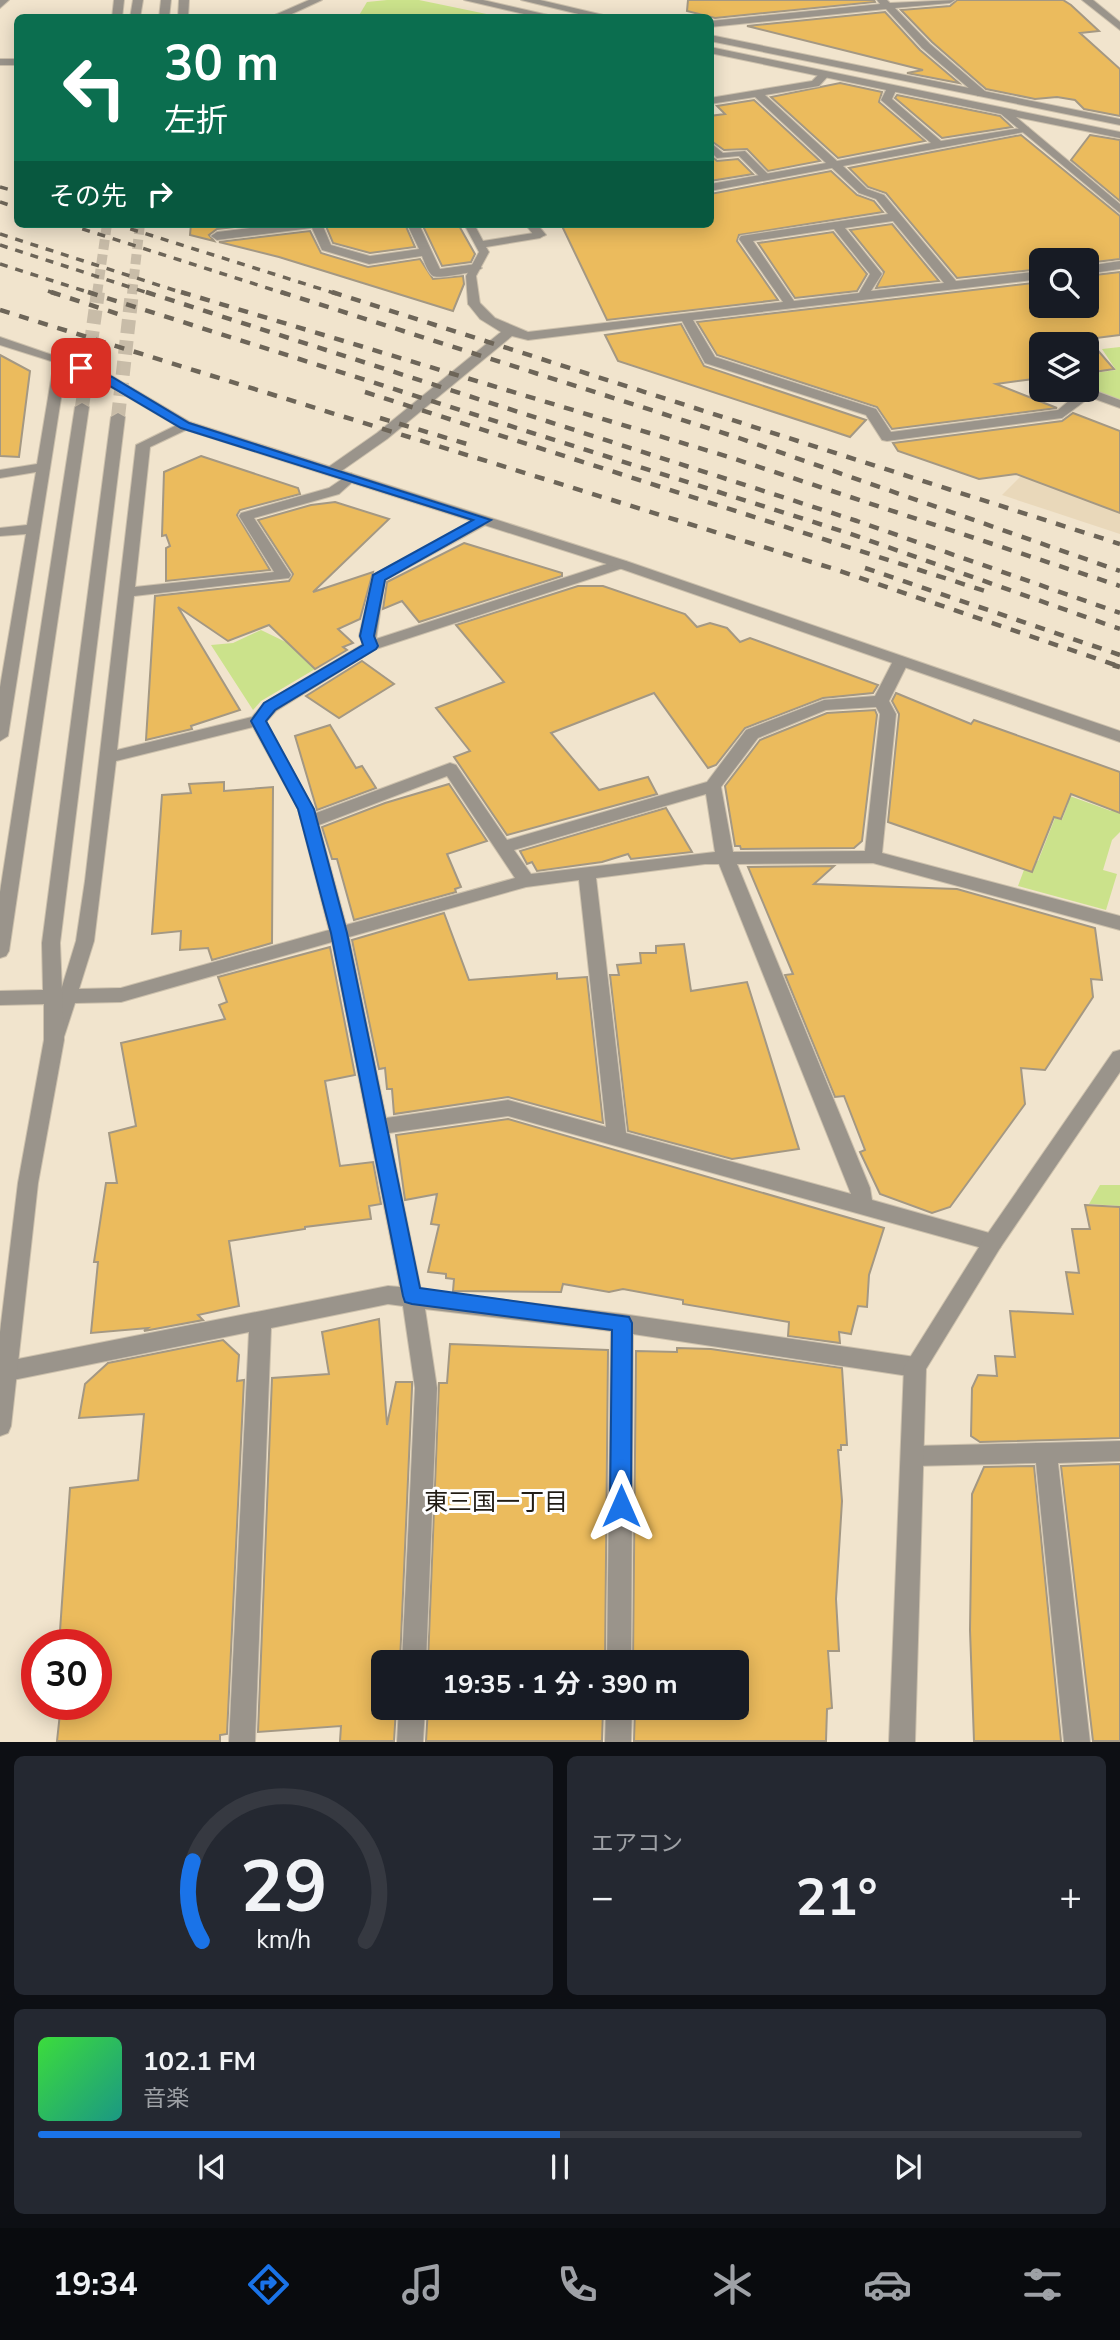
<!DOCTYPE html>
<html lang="ja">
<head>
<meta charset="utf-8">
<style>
  body { margin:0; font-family:"Nunito Sans","Noto Sans JP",sans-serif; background:#242831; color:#f1f3f6; height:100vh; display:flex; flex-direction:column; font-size:26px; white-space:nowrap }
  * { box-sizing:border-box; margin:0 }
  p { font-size:23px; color:#9ea1a6 }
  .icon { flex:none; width:38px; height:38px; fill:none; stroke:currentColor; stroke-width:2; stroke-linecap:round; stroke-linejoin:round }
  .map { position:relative; height:1742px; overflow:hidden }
  .details { display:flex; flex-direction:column; gap:14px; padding:14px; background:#0d0f14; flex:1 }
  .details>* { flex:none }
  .banner { position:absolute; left:14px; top:14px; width:700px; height:214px; border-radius:10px; box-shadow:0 4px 18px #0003; background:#0b6e4f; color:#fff; overflow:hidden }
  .tools { position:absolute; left:1029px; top:248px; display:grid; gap:14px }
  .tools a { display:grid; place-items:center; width:70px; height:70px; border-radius:10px; background:#171b24; box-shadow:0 4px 18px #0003; font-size:35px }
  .speed { position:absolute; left:21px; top:1629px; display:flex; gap:14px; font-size:35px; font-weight:700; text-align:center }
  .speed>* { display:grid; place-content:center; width:91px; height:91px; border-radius:50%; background:#171b24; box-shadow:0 4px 18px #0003; line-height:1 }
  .speed .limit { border:10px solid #d22; background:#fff; color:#111 }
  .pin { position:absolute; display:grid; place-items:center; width:60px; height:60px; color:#fff; margin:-30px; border-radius:14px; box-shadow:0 4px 10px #0006 }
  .me { position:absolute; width:77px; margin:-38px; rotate:0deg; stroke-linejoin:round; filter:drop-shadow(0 0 5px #0008) }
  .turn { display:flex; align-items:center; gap:24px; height:147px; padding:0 35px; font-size:32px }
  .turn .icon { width:91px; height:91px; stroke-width:2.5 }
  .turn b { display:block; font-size:49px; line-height:60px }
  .then { display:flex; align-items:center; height:66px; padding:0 35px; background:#0003; gap:14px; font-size:26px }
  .big { font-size:52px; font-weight:700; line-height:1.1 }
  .details .card { flex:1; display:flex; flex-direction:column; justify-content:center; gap:10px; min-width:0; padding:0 24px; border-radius:10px; background:#242831 }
  .details .dial { align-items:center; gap:0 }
  .dial svg { height:182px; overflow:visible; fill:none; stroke:#363941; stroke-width:7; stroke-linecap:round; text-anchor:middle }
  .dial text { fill:#f1f3f6; stroke:none }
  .song { display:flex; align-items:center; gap:21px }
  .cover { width:84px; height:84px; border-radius:10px; background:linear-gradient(135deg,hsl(120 70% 55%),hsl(170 70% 35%)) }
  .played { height:7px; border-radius:4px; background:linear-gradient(90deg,#1a73e8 50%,#363941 50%) }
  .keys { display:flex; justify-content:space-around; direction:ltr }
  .heat { display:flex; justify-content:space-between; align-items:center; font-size:38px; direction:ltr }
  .details .tiles { flex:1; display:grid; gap:14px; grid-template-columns:1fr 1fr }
  .card:last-child { grid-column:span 2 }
  .trip { position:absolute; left:371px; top:1650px; width:378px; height:70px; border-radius:10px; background:#171b24; box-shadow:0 4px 18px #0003; font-weight:700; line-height:70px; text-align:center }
  .menu { display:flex; height:112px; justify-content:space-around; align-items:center; background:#090b0e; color:#9ea1a6 }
  .menu .icon { width:49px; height:49px }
  .menu .active { color:#1a73e8 }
  .menu b { font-size:32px; color:#f1f3f6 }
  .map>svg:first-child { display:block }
  .built { fill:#e9d8ba }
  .green { fill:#cbe28b }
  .building { fill:#ebbb5d; stroke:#a49883; stroke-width:2 }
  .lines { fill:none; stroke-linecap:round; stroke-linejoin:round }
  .tertiary-tunnel-far1 { stroke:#c8bca8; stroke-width:10; stroke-dasharray:10 5; stroke-linecap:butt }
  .tertiary-tunnel { stroke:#c8bca8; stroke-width:14; stroke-dasharray:14 7; stroke-linecap:butt }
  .service-casing { stroke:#ccc0ac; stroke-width:2 }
  .minor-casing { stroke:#ccc0ac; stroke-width:2 }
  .tertiary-casing { stroke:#ccc0ac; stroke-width:2 }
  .service { fill:#9a948b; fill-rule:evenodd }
  .minor { fill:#9a948b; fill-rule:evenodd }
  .tertiary { fill:#9a948b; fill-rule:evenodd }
  .rail-far2 { stroke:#6d6558; stroke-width:3.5; stroke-dasharray:8 8; stroke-linecap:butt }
  .rail-far1 { stroke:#6d6558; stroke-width:4.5; stroke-dasharray:10 10; stroke-linecap:butt }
  .rail { stroke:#6d6558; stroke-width:5; stroke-dasharray:12 12; stroke-linecap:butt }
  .route { fill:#1a73e8; stroke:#114b97; stroke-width:2 }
  .labels { text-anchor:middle; stroke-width:6; stroke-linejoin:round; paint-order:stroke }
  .near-neighbourhood-label { font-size:24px; fill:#221d15; stroke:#fff }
</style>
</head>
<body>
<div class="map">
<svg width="1120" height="1742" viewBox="0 0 1120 1742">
  <rect width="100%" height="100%" fill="#f1e4cd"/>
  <!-- built -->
  <polygon class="built" points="1039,458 1120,488 1120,534 1002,495"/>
  <!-- green -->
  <g class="green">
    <polygon points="387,0 419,0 501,17 358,17 367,2"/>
    <polygon points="1120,347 1120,401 1088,388 1087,374 1116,370 1102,349"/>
    <polygon points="261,630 327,662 261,701 253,710 211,645 233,643"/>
    <polygon points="1006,773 1111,811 1120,798 1120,832 1112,840 1103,870 1117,874 1106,910 1018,886 1028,859 1038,861 1055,818 1062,820 1068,804 1005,784"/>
    <polygon points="1100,1185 1120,1185 1120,1206 1089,1204"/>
  </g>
  <!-- building -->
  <g class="building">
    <polygon points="688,0 874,0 875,2 715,18 687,11"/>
    <polygon points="957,0 1063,0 1071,5 1099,31 1080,33 1120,69 1120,116 1084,109 1075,100 1057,97 1035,99 986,89 932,42 901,10 950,6"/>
    <polygon points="885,12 920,50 959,83 907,73 923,70 747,26"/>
    <polygon points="840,83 882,92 879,102 925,141 838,158 771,97"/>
    <polygon points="897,95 1000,116 1012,127 942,138 895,98"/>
    <polygon points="754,100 820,161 768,171 747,149 724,150 710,140 710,116 725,114 717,106"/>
    <polygon points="1021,135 1120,216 1120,259 1087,263 1087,261 1041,261 1041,269 957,278 886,193 868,187 849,168"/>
    <polygon points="1090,135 1120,140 1120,201 1071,160"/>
    <polygon points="710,155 717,161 738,159 753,174 710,181"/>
    <polygon points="831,171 857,195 874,201 883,212 739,235 737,241 778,300 607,320 561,224 710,224 710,194"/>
    <polygon points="191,224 262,224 217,229 209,235 214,241 190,235"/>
    <polygon points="325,224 405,224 415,247 370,253 333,243"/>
    <polygon points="422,224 458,224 475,254 471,262 442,266"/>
    <polygon points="892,224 939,281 876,288 884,272 850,230"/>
    <polygon points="310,231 321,253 368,267 420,259 433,279 463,276 464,284 453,311 279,257 219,242"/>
    <polygon points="833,232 867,274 857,291 795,298 758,243"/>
    <polygon points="1120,272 1120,335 1088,339 1114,369 1087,373 1087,345 1041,345 1041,378 996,384 1057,408 892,429 877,407 717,355 697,322 1041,282 1041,306 1087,306 1087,276"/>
    <polygon points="681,324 704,366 866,420 850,437 826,429 618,361 605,335"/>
    <polygon points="0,355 30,371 19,457 0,456"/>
    <polygon points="1073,413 1120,431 1120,513 1016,474 979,479 898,451 893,443 1062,421"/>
    <polygon points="201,456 298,488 300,494 240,510 237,515 270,570 166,581 166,548 170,546 166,535 162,536 164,472"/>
    <polygon points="335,502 389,519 313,592 373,572 360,619 338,629 353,643 343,647 347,650 315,669 269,625 228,641 178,607 240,710 191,726 192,729 146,740 155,596 289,581 293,574 258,520 311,505"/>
    <polygon points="464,543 562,573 562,576 419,622 402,601 383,609 387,582"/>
    <polygon points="578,586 603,586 685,614 697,627 710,623 727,628 740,642 750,638 878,685 873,693 823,698 745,728 716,765 708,768 654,693 551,733 599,790 648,777 657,794 507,835 454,757 470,751 436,708 504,682 456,625"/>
    <polygon points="362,661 394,684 339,718 306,696"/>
    <polygon points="896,693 971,724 974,720 1120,772 1120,813 1071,794 1061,819 1054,817 1032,872 888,822 899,714 892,701"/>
    <polygon points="875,710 877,715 862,841 854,848 741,849 740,846 735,846 725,786 760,740 827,713"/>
    <polygon points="330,725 356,768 362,766 376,788 317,810 295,736"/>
    <polygon points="224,782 224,791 273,787 272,943 212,960 208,948 180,950 181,931 152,934 162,795 191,793 189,784"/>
    <polygon points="449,784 487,841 447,854 461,887 455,889 456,892 354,920 337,859 332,859 322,827 385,803"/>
    <polygon points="666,808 692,852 631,859 628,854 602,862 537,871 532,862 527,864 520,851"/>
    <polygon points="834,866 814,884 957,889 1095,928 1102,980 1091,979 1093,997 1045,1070 1021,1068 1025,1104 950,1207 932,1213 880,1194 860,1152 865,1150 844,1096 835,1097 785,975 793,974 748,867"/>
    <polygon points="444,913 469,980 557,973 557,979 587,977 603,1123 508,1097 394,1114 392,1089 387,1089 385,1068 379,1069 352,940"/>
    <polygon points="684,944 691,991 747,982 799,1149 732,1159 628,1131 610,975 619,975 617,965 641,963 640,953 656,953 656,946"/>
    <polygon points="330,947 355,1075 325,1081 340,1166 373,1162 381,1204 369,1206 371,1219 305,1227 305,1229 229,1241 239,1306 198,1315 203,1320 144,1331 148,1328 91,1333 98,1262 94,1262 106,1183 117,1183 109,1133 136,1126 121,1043 225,1019 219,1005 227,1002 218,977"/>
    <polygon points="508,1119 884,1228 869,1275 867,1307 858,1306 851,1334 839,1332 840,1343 788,1336 789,1322 683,1304 683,1300 623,1289 609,1292 563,1284 561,1292 453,1291 454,1279 446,1278 446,1274 428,1272 439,1225 431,1224 437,1194 405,1200 396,1135"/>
    <polygon points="1085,1205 1120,1207 1120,1438 980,1442 971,1436 972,1388 978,1375 997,1376 995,1356 1015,1357 1010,1311 1073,1314 1066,1272 1079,1273 1072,1229 1090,1229"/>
    <polygon points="379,1319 387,1425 396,1382 412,1382 412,1388 400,1662 383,1662 383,1708 396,1708 394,1741 340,1741 341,1726 258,1732 272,1378 329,1374 322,1332"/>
    <polygon points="223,1340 239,1355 237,1381 244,1380 227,1734 220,1735 220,1741 57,1741 61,1704 96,1704 96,1642 59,1645 70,1488 138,1480 144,1414 79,1418 85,1384 108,1363"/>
    <polygon points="450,1344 608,1350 605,1662 428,1662 439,1383 447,1383"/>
    <polygon points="677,1348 711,1349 842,1368 847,1445 841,1445 841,1450 838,1450 842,1501 836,1599 839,1651 828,1651 832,1708 827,1709 826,1741 634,1741 635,1708 737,1708 737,1662 633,1662 636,1351 677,1352"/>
    <polygon points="1120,1464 1120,1741 1093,1741 1061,1466"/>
    <polygon points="1034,1466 1061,1741 974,1741 970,1630 972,1494 984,1467"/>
    <polygon points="428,1708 603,1708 602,1741 426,1741"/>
  </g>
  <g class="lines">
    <!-- tertiary-tunnel-far1 -->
    <g class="tertiary-tunnel-far1">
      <polyline points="97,294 107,224"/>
      <polyline points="132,294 140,224"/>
    </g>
    <!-- tertiary-tunnel -->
    <g class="tertiary-tunnel">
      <polyline points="82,407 98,292"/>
      <polyline points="118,417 132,292"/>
    </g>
    <!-- service casing -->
    <g class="service-casing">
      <g id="service">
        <polygon points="710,142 723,153 745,151 772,178 763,180 739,156 717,158 710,151"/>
        <polygon points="464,224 474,224 483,241 540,232 545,235 540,238 486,247 489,252 476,276 480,304 474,307 468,304 466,276 479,252"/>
        <polygon points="1088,388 1120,400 1120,408 1084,395 1083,390"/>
      </g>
    </g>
    <!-- minor casing -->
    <g class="minor-casing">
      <g id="minor">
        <polygon points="114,0 124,0 122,18 112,18"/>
        <polygon points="179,0 189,0 188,18 178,18"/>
        <polygon points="309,0 322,0 283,18 268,18"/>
        <polygon points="877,0 887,0 890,3 955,0 950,3 895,8 930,44 986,92 986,96 978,96 922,48 886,9 710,27 710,21 880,4"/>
        <polygon points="1082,0 1093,0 1120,22 1120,30"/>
        <rect x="0" y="59" width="18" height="6"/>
        <path d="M 821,72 L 830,74 L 819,86 L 765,95 L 837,161 L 931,143 L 881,100 L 888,86 L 892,85 L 897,88 L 892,99 L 941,141 L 1028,127 L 1029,129 L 1024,132 L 843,166 L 867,189 L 884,195 L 956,281 L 1041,271 L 1041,279 L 693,320 L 715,357 L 876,409 L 891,432 L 1058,410 L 1082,390 L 1093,389 L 1093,395 L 1062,418 L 887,441 L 882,440 L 866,415 L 705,363 L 682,321 L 528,340 L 512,336 L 387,439 L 337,474 L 327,474 L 327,468 L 377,433 L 501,332 L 480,319 L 468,304 L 470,301 L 478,301 L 495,318 L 528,332 L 783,302 L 739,239 L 741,236 L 888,214 L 876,199 L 859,193 L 832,168 L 710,191 L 710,184 L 826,163 L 755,97 L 710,104 L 710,98 L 812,81 ZM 893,221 L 944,283 L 871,291 L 882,274 L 845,228 ZM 834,229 L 870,274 L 859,293 L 794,301 L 753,241 Z"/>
        <path d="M 284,224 L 322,224 L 331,245 L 370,256 L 419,249 L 407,224 L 419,224 L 440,269 L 476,264 L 482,268 C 477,272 439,279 433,276 C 428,273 424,261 422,256 L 369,264 L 322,250 L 312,228 L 217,240 L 211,236 L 217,232 Z"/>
        <polygon points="525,224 537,224 546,235 536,238"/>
        <polygon points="1120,261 1120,269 1087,274 1087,266"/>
        <polygon points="0,337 67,360 8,736 0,741 0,687 26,534 0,536 0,528 27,525 36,472 0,478 0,470 37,464 54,362 0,345"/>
        <path d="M 185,421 L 192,425 L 190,428 L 150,447 L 135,587 L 274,572 L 239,516 L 241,513 L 329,488 L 351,473 L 358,477 L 339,494 L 254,518 L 291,575 L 289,578 L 134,596 L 117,750 L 252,717 L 264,703 L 363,644 L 359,636 L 373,575 L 484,516 L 491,520 L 489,523 L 385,580 L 376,639 L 616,561 L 626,561 L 628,564 L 626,567 L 376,649 L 276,711 L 266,722 L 316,813 L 450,763 L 456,765 L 507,840 L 707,782 L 746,730 L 824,700 L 875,696 L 893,661 L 901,656 L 909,661 L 889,701 L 896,714 L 882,853 L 1120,916 L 1120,930 L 873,863 L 737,864 L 870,1188 L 872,1200 L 1000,1236 L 1003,1242 L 1000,1248 L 993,1251 L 508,1116 L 389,1133 L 421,1290 L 622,1314 L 915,1357 L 923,1360 L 926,1367 L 923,1374 L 915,1377 L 633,1334 L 631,1662 L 607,1662 L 611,1331 L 425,1309 L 437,1388 L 426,1662 L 402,1662 L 415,1388 L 403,1306 L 388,1304 L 271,1328 L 255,1742 L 229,1742 L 249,1332 L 8,1381 L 0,1377 L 0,1364 L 8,1361 L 388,1286 L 400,1287 L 332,942 L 121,1002 L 75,1003 L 63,1040 L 49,1040 L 47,1035 L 56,1004 L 44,1002 L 42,997 L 44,992 L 61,990 L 76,941 L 85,881 L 136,445 ZM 876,707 L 880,714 L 865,851 L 733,852 L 721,787 L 758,738 L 826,710 ZM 253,727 L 298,809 L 329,930 L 121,988 L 79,989 L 94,941 L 116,761 ZM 447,776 L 515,878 L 346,925 L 319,825 ZM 706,794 L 715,852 L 531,874 L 514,850 ZM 705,864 L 719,864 L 851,1194 L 626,1133 L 596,878 ZM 579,880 L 606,1127 L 508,1100 L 386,1118 L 349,937 L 526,887 Z"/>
        <polygon points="1120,1441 1120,1461 1058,1463 1090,1742 1064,1742 1036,1463 914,1466 906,1463 903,1456 906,1449 914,1446"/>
        <polygon points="399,1708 425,1708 423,1742 397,1742"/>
        <polygon points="606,1708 632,1708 631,1742 605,1742"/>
      </g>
    </g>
    <!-- tertiary casing -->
    <g class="tertiary-casing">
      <g id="tertiary">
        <polygon points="0,0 9,0 0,8"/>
        <polygon points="133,0 143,0 140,18 130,18"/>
        <polygon points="161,0 171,0 169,18 159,18"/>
        <polygon points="464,0 483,0 548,15 541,18"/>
        <polygon points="521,0 540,0 616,18 595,18"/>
        <polygon points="710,35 1120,119 1120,125 710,41"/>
        <polygon points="710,47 1120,132 1120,138 1016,117 1120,204 1120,213 1001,114 710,53"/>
        <polygon points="61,356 112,376 190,422 626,561 1120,731 1120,742 616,567 180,428 102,382 56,363 55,360"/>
        <polygon points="82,403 89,407 9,951 6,956 0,958 0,892 75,407"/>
        <polygon points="118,413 125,417 60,943 64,1040 38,1183 11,1426 8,1433 0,1436 0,1332 18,1183 44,1040 44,1004 0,1005 0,991 43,990 42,943 111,417"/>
        <polygon points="1120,1050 1120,1072 1000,1248 926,1369 915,1742 889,1742 904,1367 986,1236 1113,1052"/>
      </g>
    </g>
    <!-- service -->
    <use href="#service" class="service"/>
    <!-- minor -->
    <use href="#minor" class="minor"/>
    <!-- tertiary -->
    <use href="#tertiary" class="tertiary"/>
    <!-- rail-far2 -->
    <g class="rail-far2">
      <polyline points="0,187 18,192"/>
      <polyline points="0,202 18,208"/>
      <polyline points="67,224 286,294"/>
      <polyline points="115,224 337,294"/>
      <polyline points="0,234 186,294"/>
      <polyline points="0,245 151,294"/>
      <polyline points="0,264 94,294"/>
      <polyline points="48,291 56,294"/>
    </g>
    <!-- rail-far1 -->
    <g class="rail-far1">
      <polyline points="51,292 118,314"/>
      <polyline points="88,292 848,533 1120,629"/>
      <polyline points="146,292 857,521 1120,613"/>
      <polyline points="181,292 729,457 1120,586"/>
      <polyline points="281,292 739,438 1120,571"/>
      <polyline points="332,292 1120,544"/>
      <polyline points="0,310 831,568 1118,666"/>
      <polyline points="365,392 985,591"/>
      <polyline points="380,418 467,444"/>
      <polyline points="865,568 1120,655"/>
    </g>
    <!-- rail -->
    <polyline class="rail" points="1113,665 1120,667"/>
  </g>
  <!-- route -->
  <polygon class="route" points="81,364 112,377 189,423 491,520 385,580 374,636 378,646 376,649 275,710 266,721 314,809 347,933 420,1288 629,1317 632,1323 631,1506 628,1513 621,1516 613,1513 610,1506 612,1330 412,1304 405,1302 403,1296 331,933 298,809 251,721 264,703 363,645 360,636 373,575 473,520 181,428 103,382 77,371 75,368"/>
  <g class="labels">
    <!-- near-neighbourhood labels -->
    <g class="near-neighbourhood-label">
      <text x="496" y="1510">東三国一丁目</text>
    </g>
  </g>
</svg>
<div class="tools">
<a><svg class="icon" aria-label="search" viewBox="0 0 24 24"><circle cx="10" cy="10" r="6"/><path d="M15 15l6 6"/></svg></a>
<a><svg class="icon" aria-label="layers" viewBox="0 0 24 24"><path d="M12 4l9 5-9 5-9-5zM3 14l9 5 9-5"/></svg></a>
</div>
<div class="speed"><div class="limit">30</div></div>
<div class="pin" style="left:81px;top:368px;background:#d93025"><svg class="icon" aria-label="arrive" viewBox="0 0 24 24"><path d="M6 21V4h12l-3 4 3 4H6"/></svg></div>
<svg class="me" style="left:621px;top:1506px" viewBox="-20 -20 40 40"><path d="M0-17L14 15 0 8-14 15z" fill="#1a73e8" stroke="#fff" stroke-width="4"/></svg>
<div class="trip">19:35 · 1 分 · 390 m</div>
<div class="banner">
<div class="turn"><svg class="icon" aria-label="left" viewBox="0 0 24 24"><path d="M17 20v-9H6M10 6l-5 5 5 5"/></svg><div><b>30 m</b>左折</div></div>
<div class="then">その先<svg class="icon" aria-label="right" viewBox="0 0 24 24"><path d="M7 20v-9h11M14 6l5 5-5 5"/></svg></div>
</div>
</div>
<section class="details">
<div class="tiles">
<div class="card dial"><svg viewBox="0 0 100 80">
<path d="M14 69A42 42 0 1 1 86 69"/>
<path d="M14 69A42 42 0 0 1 10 34" stroke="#1a73e8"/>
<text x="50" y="56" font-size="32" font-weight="700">29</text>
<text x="50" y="72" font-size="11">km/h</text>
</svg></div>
<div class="card"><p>エアコン</p>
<div class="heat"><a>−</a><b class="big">21°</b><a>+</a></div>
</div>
<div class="card">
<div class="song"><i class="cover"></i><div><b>102.1 FM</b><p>音楽</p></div></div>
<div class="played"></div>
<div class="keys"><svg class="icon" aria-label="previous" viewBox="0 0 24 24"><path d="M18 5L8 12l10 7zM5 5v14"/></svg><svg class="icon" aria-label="pause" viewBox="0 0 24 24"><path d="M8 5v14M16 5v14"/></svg><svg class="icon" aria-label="next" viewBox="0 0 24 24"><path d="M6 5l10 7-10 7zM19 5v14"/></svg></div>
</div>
</div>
</section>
<nav class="menu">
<b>19:34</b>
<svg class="icon active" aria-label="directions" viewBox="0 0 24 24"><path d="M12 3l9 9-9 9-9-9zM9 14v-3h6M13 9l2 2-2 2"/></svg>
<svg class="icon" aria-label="music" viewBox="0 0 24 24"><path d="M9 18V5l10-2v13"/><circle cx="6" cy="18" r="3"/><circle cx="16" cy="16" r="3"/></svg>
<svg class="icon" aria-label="phone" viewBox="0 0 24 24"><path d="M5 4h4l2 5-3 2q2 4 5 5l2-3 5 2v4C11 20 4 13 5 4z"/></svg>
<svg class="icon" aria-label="climate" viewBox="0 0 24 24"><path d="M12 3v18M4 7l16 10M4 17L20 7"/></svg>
<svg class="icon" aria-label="car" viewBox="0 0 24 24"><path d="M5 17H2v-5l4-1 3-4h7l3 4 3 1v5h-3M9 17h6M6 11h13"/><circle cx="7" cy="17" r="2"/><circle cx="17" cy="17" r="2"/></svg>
<svg class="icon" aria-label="filters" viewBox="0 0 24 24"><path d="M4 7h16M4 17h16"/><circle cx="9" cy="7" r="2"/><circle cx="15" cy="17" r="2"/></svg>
</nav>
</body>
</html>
